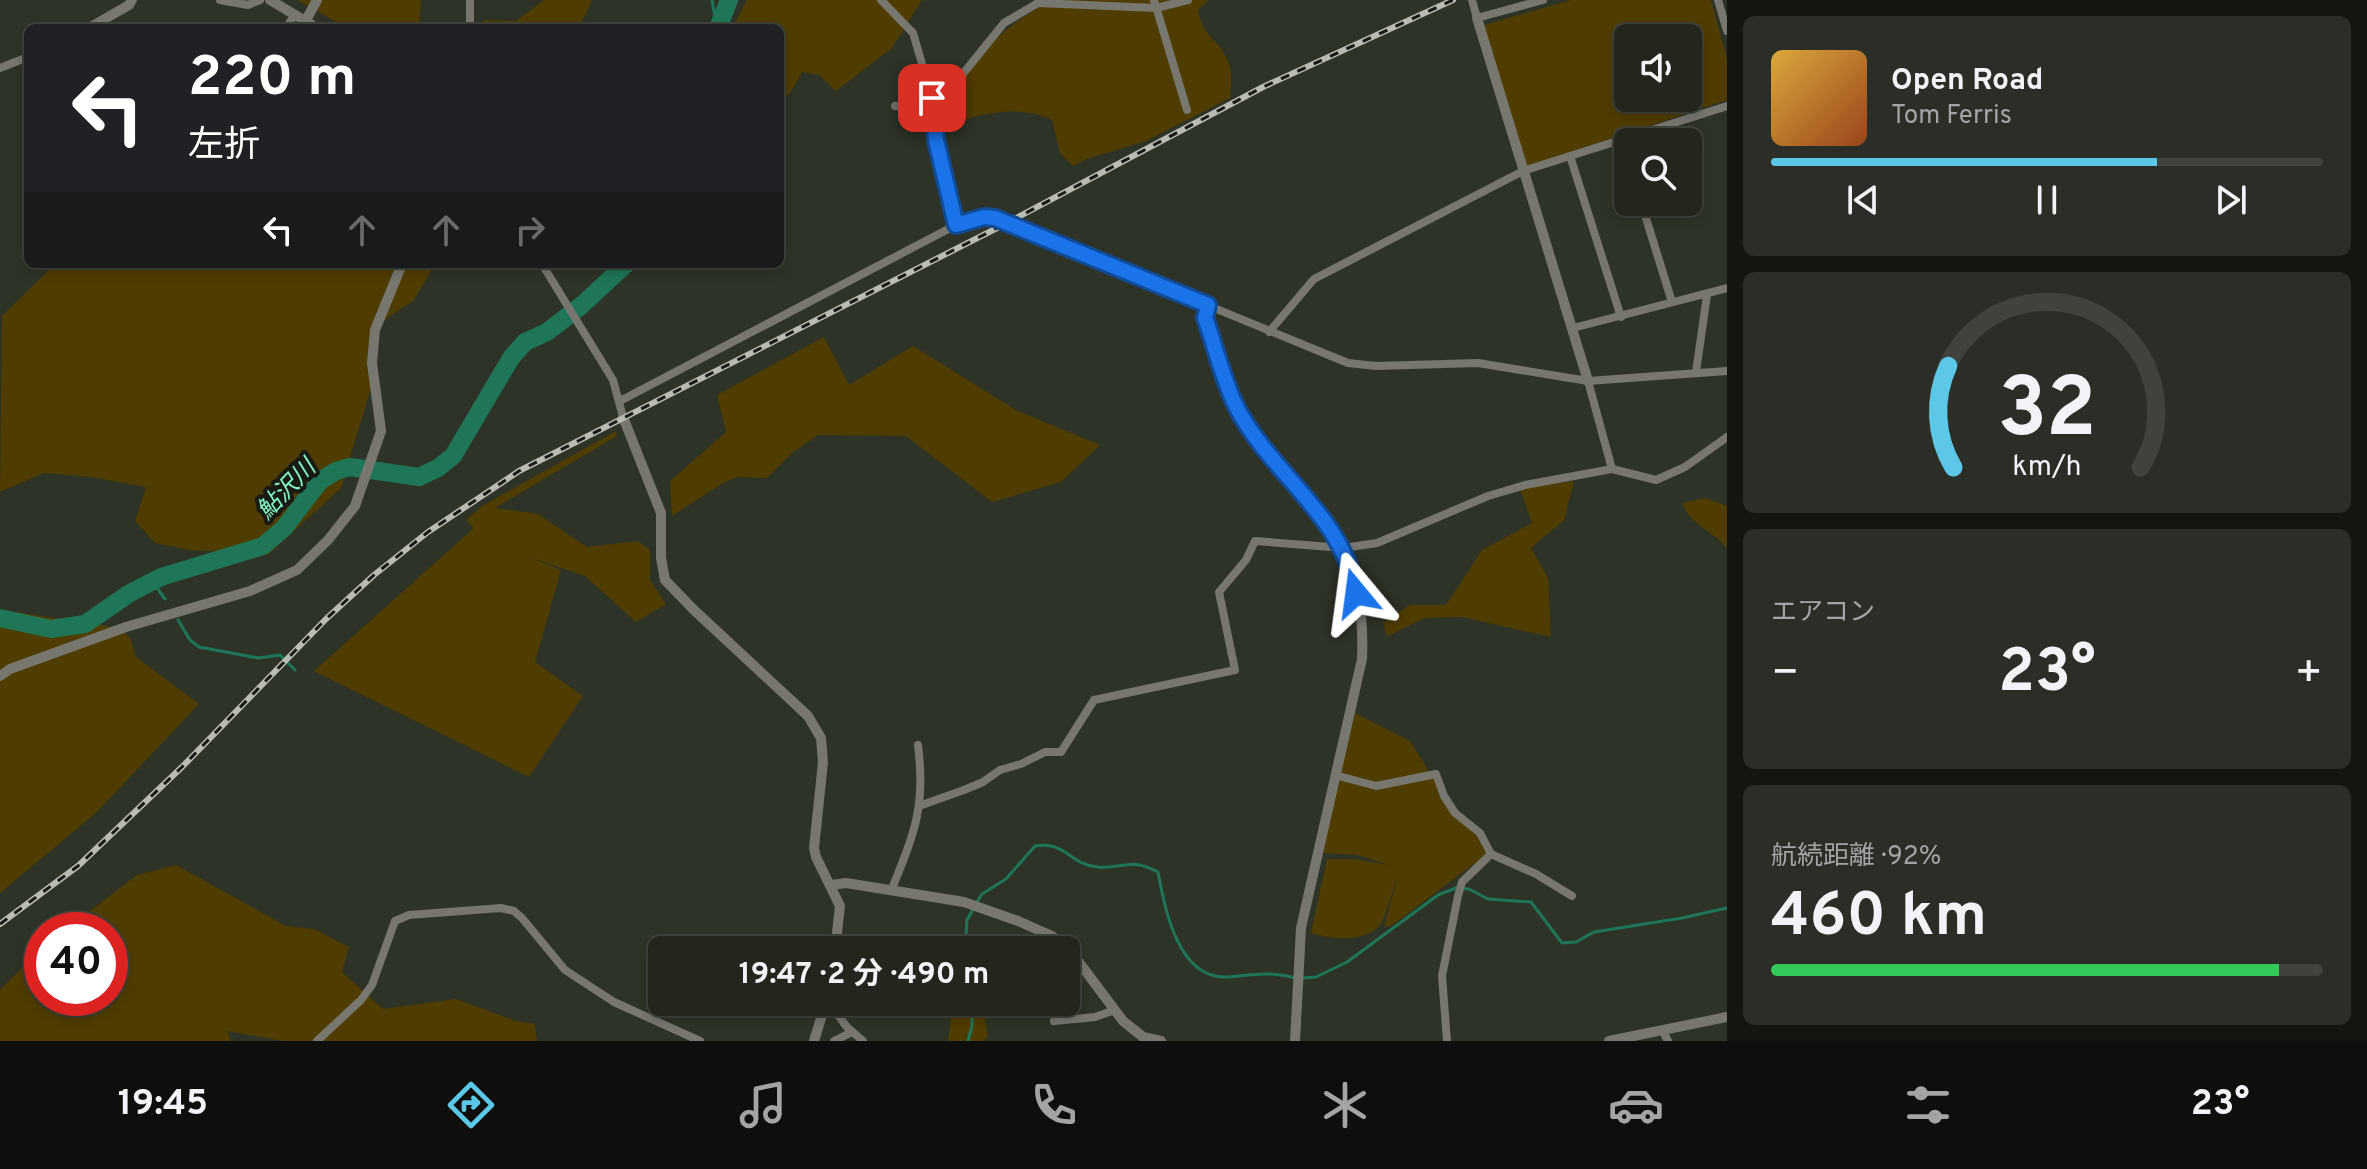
<!DOCTYPE html>
<html lang="ja">
<head>
<meta charset="utf-8">
<style>
  body { margin:0; font-family:Overpass,"Noto Sans JP",sans-serif; background:#2a2e26; color:#f1f3f6; height:100vh; display:flex; flex-direction:column; font-size:30px; white-space:nowrap }
  * { box-sizing:border-box; margin:0 }
  p { font-size:26px; color:#a2a5a4 }
  .icon { flex:none; width:44px; height:44px; fill:none; stroke:currentColor; stroke-width:2; stroke-linecap:round; stroke-linejoin:round }
  .map { position:relative; flex:1; overflow:hidden }
  .panel { display:flex; flex-direction:column; gap:16px; padding:16px; background:#131510; width:640px }
  .panel>* { flex:none }
  .guide { position:absolute; left:24px; top:24px; width:760px; height:244px; border-radius:12px; box-shadow:0 4px 12px #0003,0 0 0 2px #3f433b; background:#202124; color:#fff; overflow:hidden }
  .buttons { position:absolute; left:1614px; top:24px; display:grid; gap:16px }
  .buttons a { display:grid; place-items:center; width:88px; height:88px; border-radius:12px; background:#22261d; box-shadow:0 4px 12px #0003,0 0 0 2px #3f433b; font-size:40px }
  .speed { position:absolute; left:24px; top:912px; display:flex; gap:16px; font-size:40px; font-weight:700; text-align:center }
  .speed>* { display:grid; place-content:center; width:104px; height:104px; border-radius:50%; background:#22261d; box-shadow:0 4px 12px #0003,0 0 0 2px #3f433b; line-height:1 }
  .speed .limit { border:12px solid #d22; background:#fff; color:#111 }
  .pin { position:absolute; display:grid; place-items:center; width:68px; height:68px; color:#fff; margin:-34px; border-radius:16px; box-shadow:0 4px 12px #0006 }
  .me { position:absolute; width:88px; margin:-44px; rotate:344deg; stroke-linejoin:round; filter:drop-shadow(0 0 6px #0008) }
  .turn { display:flex; align-items:center; gap:28px; height:168px; padding:0 32px; font-size:36px }
  .turn .icon { width:104px; height:104px; stroke-width:2.5 }
  .turn b { display:block; font-size:56px; line-height:68px }
  .lanes { display:flex; align-items:center; height:76px; padding:0 32px; background:#0003; justify-content:center; gap:40px; direction:ltr }
  .lanes .off { opacity:.35 }
  .big { font-size:60px; font-weight:700; line-height:1.1 }
  .panel .card { flex:1; display:flex; flex-direction:column; justify-content:center; gap:12px; min-width:0; padding:0 28px; border-radius:12px; background:#2a2e26 }
  .panel .dial { align-items:center; gap:0 }
  .dial svg { height:208px; overflow:visible; fill:none; stroke:#3f433b; stroke-width:7; stroke-linecap:round; text-anchor:middle }
  .dial text { fill:#f1f3f6; stroke:none }
  .song { display:flex; align-items:center; gap:24px }
  .cover { width:96px; height:96px; border-radius:12px; background:linear-gradient(135deg,hsl(40 70% 55%),hsl(20 70% 35%)) }
  .played { height:8px; border-radius:4px; background:linear-gradient(90deg,#5dc7e8 70%,#3f433b 70%) }
  .keys { display:flex; justify-content:space-around; direction:ltr }
  .heat { display:flex; justify-content:space-between; align-items:center; font-size:44px; direction:ltr }
  .charge { height:12px; border-radius:6px; background:linear-gradient(90deg,#34c759 92%,#3f433b 0) }
  .trip { position:absolute; left:648px; top:936px; width:432px; height:80px; border-radius:12px; background:#22261d; box-shadow:0 4px 12px #0003,0 0 0 2px #3f433b; font-weight:700; line-height:80px; text-align:center }
  .dock { display:flex; height:128px; justify-content:space-around; align-items:center; background:#0e0f0c; color:#a2a5a4 }
  .dock .icon { width:56px; height:56px }
  .dock .on { color:#5dc7e8 }
  .dock b { font-size:36px; color:#f1f3f6 }
  main { display:flex; flex:1; min-height:0 }
  .map>svg:first-child { display:block }
  .green { fill:#4f3c01; fill-rule:evenodd }
  .lines { fill:none; stroke-linecap:round; stroke-linejoin:round }
  .stream { stroke:#1e7656; stroke-width:3 }
  .river { stroke:#1e7656; stroke-width:18 }
  .minor { stroke:#777770; stroke-width:8 }
  .tertiary { stroke:#777770; stroke-width:10 }
  .rail-casing { stroke:#b9bcb3; stroke-width:6 }
  .rail { stroke:#181a14; stroke-width:3; stroke-dasharray:9; stroke-linecap:butt }
  .route-casing { stroke:#114b97; stroke-width:20 }
  .route { stroke:#1a73e8; stroke-width:14 }
  .labels { text-anchor:middle; stroke-width:8; stroke-linejoin:round; paint-order:stroke }
  .water-label { font-size:24px; font-style:italic; fill:#83f6c5; stroke:#181a14 }
</style>
</head>
<body>
<main>
<div class="map">
<svg width="1727" height="1041" viewBox="0 0 1727 1041">
  <rect width="100%" height="100%" fill="#2e3327"/>
  <!-- green -->
  <g class="green">
    <polygon points="297,0 421,0 419,28 347,28"/>
    <polygon points="544,0 592,0 579,28 481,28 483,20 516,21"/>
    <polygon points="747,0 922,0 892,48 836,91 819,75 802,72 791,92 780,101 780,28 736,28 736,21"/>
    <path d="M 1053,0 L 1209,0 L 1198,10 C 1203,38 1218,38 1227,59 C 1233,72 1231,85 1230,98 L 1146,141 L 1087,159 L 1073,166 L 1060,153 L 1052,120 C 1020,105 986,112 954,123 L 940,118 L 939,100 C 971,60 1006,23 1053,0 Z"/>
    <path d="M 1571,0 L 1711,0 L 1727,59 L 1727,100 L 1522,168 L 1477,27 ZM 1628,38 L 1688,38 L 1688,98 L 1628,98 Z"/>
    <polygon points="55,264 434,264 434,266 414,300 377,325 370,391 341,488 269,554 190,550 155,543 135,521 146,487 92,477 44,473 0,492 2,316"/>
    <polygon points="824,337 849,385 913,346 1016,410 1100,445 1061,482 992,502 906,436 818,435 792,453 767,478 738,477 723,483 672,516 670,481 726,432 717,395"/>
    <polygon points="616,431 617,436 495,508 538,514 587,547 638,541 650,550 650,580 666,604 636,622 585,576 530,557 561,570 535,662 583,696 529,777 314,671 474,528 466,520 482,506"/>
    <polygon points="1574,481 1564,520 1531,548 1548,578 1551,637 1462,617 1425,618 1387,636 1383,623 1410,605 1446,605 1482,550 1532,523 1520,489"/>
    <path d="M 1705,498 L 1727,506 L 1727,549 C 1713,529 1691,527 1682,503 Z"/>
    <polygon points="16,612 119,628 130,638 136,657 199,704 96,813 0,893 0,617"/>
    <path d="M 1355,713 L 1410,741 L 1453,810 L 1474,828 L 1490,852 L 1391,926 L 1384,927 L 1397,879 C 1392,890 1386,919 1379,926 C 1364,943 1330,939 1311,933 L 1327,859 L 1353,859 L 1389,865 L 1358,855 L 1322,853 Z"/>
    <polygon points="176,865 286,926 314,929 349,947 342,972 383,1009 456,999 516,1021 535,1024 537,1041 282,1041 228,1031 230,1041 0,1041 0,990 42,948 42,998 110,998 110,930 65,930 137,875"/>
    <polygon points="953,1002 982,1002 988,1036 984,1041 948,1041"/>
  </g>
  <g class="lines">
    <!-- stream -->
    <g class="stream">
      <polyline points="712,0 714,12 719,22"/>
      <polyline points="152,581 165,599"/>
      <polyline points="178,620 190,640 199,647 258,658 280,655 295,670"/>
      <path d="M 977,902 L 982,894 L 1006,879 L 1035,846 C 1067,841 1069,865 1098,867 C 1126,869 1128,857 1158,872 C 1165,909 1178,980 1228,977 C 1252,975 1271,971 1296,978"/>
      <polyline points="965,950 967,920 973,909"/>
      <polyline points="1303,978 1316,977 1347,962 1438,895 1456,888 1469,889 1488,899 1531,902 1562,943 1576,942 1594,932 1682,918 1727,908"/>
      <polyline points="968,1041 972,1026 972,1002"/>
    </g>
    <!-- river -->
    <g class="river">
      <polyline points="718,28 729,0"/>
      <polyline points="0,618 51,629 85,624 130,593 161,577 263,546 284,528 320,481 336,471 350,467 419,477 438,468 453,456 511,358 525,342 547,332 582,305 626,264"/>
    </g>
    <!-- minor -->
    <g class="minor">
      <polyline points="220,0 248,5 260,0"/>
      <polyline points="470,0 470,28"/>
      <polyline points="881,0 913,33 932,98"/>
      <polyline points="1154,0 1187,110"/>
      <polyline points="1472,0 1477,18 1543,0"/>
      <polyline points="1718,0 1727,31"/>
      <polyline points="1038,3 1156,8 1188,0"/>
      <polyline points="286,28 294,15"/>
      <polyline points="0,68 28,57"/>
      <polyline points="895,106 933,110"/>
      <polyline points="1622,139 1628,160"/>
      <polyline points="1570,156 1621,317"/>
      <polyline points="1641,202 1672,302"/>
      <polyline points="956,225 936,140 932,98 962,75 1004,23 1043,0"/>
      <polyline points="542,264 613,380 623,417"/>
      <polyline points="1573,328 1727,288"/>
      <polyline points="1269,332 1314,279 1523,171 1727,106"/>
      <polyline points="1696,372 1707,295"/>
      <polyline points="1588,381 1612,469"/>
      <polyline points="620,401 956,225 984,217 1007,223 1348,363 1376,366 1478,363 1588,381 1727,371"/>
      <polyline points="1335,775 1376,786 1436,774 1444,796 1455,813 1480,833 1491,854"/>
      <polyline points="919,806 964,790 983,782 1000,770 1021,764 1045,752 1061,752 1094,700 1235,670 1219,592 1246,560 1255,541 1343,548 1377,543 1488,496 1525,485 1612,469 1656,480 1685,467 1727,437"/>
      <path d="M 891,891 C 914,834 926,807 918,745"/>
      <polyline points="828,1002 847,1027 863,1041"/>
      <polyline points="1054,1021 1095,1017 1115,1010"/>
      <polyline points="1662,1030 1668,1041"/>
      <polyline points="317,1041 361,1000 372,985 395,921 409,915 501,908 514,911 522,918 565,970 614,1002 700,1041"/>
      <polyline points="834,1041 852,1032"/>
      <polyline points="1447,1041 1442,976 1458,896 1462,882 1491,854 1536,874 1572,896"/>
    </g>
    <!-- tertiary -->
    <g class="tertiary">
      <polyline points="270,0 317,28"/>
      <polyline points="1477,18 1588,381"/>
      <polyline points="305,22 317,0"/>
      <polyline points="89,28 129,5 132,0"/>
      <path d="M 1208,305 L 1205,318 C 1216,347 1223,382 1238,410 C 1262,455 1304,488 1333,530 C 1357,566 1364,617 1362,659 L 1301,928 L 1295,1041"/>
      <polyline points="623,417 661,513 661,558 665,580 694,610 808,716 821,738 823,762 814,848 816,857 840,906 835,950"/>
      <polyline points="0,676 10,669 126,627 250,591 297,570 328,540 355,506 381,431 372,363 375,330 402,264"/>
      <polyline points="832,885 846,883 964,902 1018,921 1052,936 1075,957 1123,1021 1143,1037 1161,1041"/>
      <polyline points="814,1041 826,1002"/>
      <polyline points="1609,1041 1727,1017"/>
    </g>
    <!-- rail casing -->
    <g class="rail-casing">
      <polyline id="rail" points="0,924 78,866 182,767 326,619 374,575 428,532 519,471 1007,223 1263,87 1453,0"/>
    </g>
    <!-- rail -->
    <use href="#rail" class="rail"/>
  </g>
  <g class="lines">
    <!-- route casing -->
    <g class="route-casing">
      <path id="route" d="M 932,98 L 936,140 L 956,225 L 984,217 L 995,218 L 1208,305 L 1205,318 C 1216,348 1223,382 1238,410 C 1273,475 1344,517 1356,593"/>
    </g>
    <!-- route -->
    <use href="#route" class="route"/>
  </g>
  <g class="labels">
    <!-- water labels -->
    <g class="water-label">
      <text transform="translate(286 489) rotate(-46)" y="8">鮎沢川</text>
    </g>
  </g>
</svg>
<div class="buttons">
<a><svg class="icon" aria-label="sound" viewBox="0 0 24 24"><path d="M4 9h4l5-4v14l-5-4H4zM17 9q2 3 0 6"/></svg></a>
<a><svg class="icon" aria-label="search" viewBox="0 0 24 24"><circle cx="10" cy="10" r="6"/><path d="M15 15l6 6"/></svg></a>
</div>
<div class="speed"><div class="limit">40</div></div>
<div class="pin" style="left:932px;top:98px;background:#d93025"><svg class="icon" aria-label="arrive" viewBox="0 0 24 24"><path d="M6 21V4h12l-3 4 3 4H6"/></svg></div>
<svg class="me" style="left:1356px;top:593px" viewBox="-20 -20 40 40"><path d="M0-17L14 15 0 8-14 15z" fill="#1a73e8" stroke="#fff" stroke-width="4"/></svg>
<div class="trip">19:47 · 2 分 · 490 m</div>
<div class="guide">
<div class="turn"><svg class="icon" aria-label="left" viewBox="0 0 24 24"><path d="M17 20v-9H6M10 6l-5 5 5 5"/></svg><div><b>220 m</b>左折</div></div>
<div class="lanes"><svg class="icon" aria-label="left" viewBox="0 0 24 24"><path d="M17 20v-9H6M10 6l-5 5 5 5"/></svg><svg class="icon off" aria-label="ahead" viewBox="0 0 24 24"><path d="M12 20V5M6 11l6-6 6 6"/></svg><svg class="icon off" aria-label="ahead" viewBox="0 0 24 24"><path d="M12 20V5M6 11l6-6 6 6"/></svg><svg class="icon off" aria-label="right" viewBox="0 0 24 24"><path d="M7 20v-9h11M14 6l5 5-5 5"/></svg></div>
</div>
</div>
<section class="panel">
<div class="card">
<div class="song"><i class="cover"></i><div><b>Open Road</b><p>Tom Ferris</p></div></div>
<div class="played"></div>
<div class="keys"><svg class="icon" aria-label="previous" viewBox="0 0 24 24"><path d="M18 5L8 12l10 7zM5 5v14"/></svg><svg class="icon" aria-label="pause" viewBox="0 0 24 24"><path d="M8 5v14M16 5v14"/></svg><svg class="icon" aria-label="next" viewBox="0 0 24 24"><path d="M6 5l10 7-10 7zM19 5v14"/></svg></div>
</div>
<div class="card dial"><svg viewBox="0 0 100 80">
<path d="M14 69A42 42 0 1 1 86 69"/>
<path d="M14 69A42 42 0 0 1 12 30" stroke="#5dc7e8"/>
<text x="50" y="56" font-size="32" font-weight="700">32</text>
<text x="50" y="72" font-size="11">km/h</text>
</svg></div>
<div class="card"><p>エアコン</p>
<div class="heat"><a>−</a><b class="big">23°</b><a>+</a></div>
</div>
<div class="card"><p>航続距離 · 92%</p><b class="big">460 km</b><div class="charge"></div></div>
</section>
</main>
<nav class="dock">
<b>19:45</b>
<svg class="icon on" aria-label="directions" viewBox="0 0 24 24"><path d="M12 3l9 9-9 9-9-9zM9 14v-3h6M13 9l2 2-2 2"/></svg>
<svg class="icon" aria-label="music" viewBox="0 0 24 24"><path d="M9 18V5l10-2v13"/><circle cx="6" cy="18" r="3"/><circle cx="16" cy="16" r="3"/></svg>
<svg class="icon" aria-label="phone" viewBox="0 0 24 24"><path d="M5 4h4l2 5-3 2q2 4 5 5l2-3 5 2v4C11 20 4 13 5 4z"/></svg>
<svg class="icon" aria-label="climate" viewBox="0 0 24 24"><path d="M12 3v18M4 7l16 10M4 17L20 7"/></svg>
<svg class="icon" aria-label="car" viewBox="0 0 24 24"><path d="M5 17H2v-5l4-1 3-4h7l3 4 3 1v5h-3M9 17h6M6 11h13"/><circle cx="7" cy="17" r="2"/><circle cx="17" cy="17" r="2"/></svg>
<svg class="icon" aria-label="filters" viewBox="0 0 24 24"><path d="M4 7h16M4 17h16"/><circle cx="9" cy="7" r="2"/><circle cx="15" cy="17" r="2"/></svg>
<b>23°</b>
</nav>
</body>
</html>
